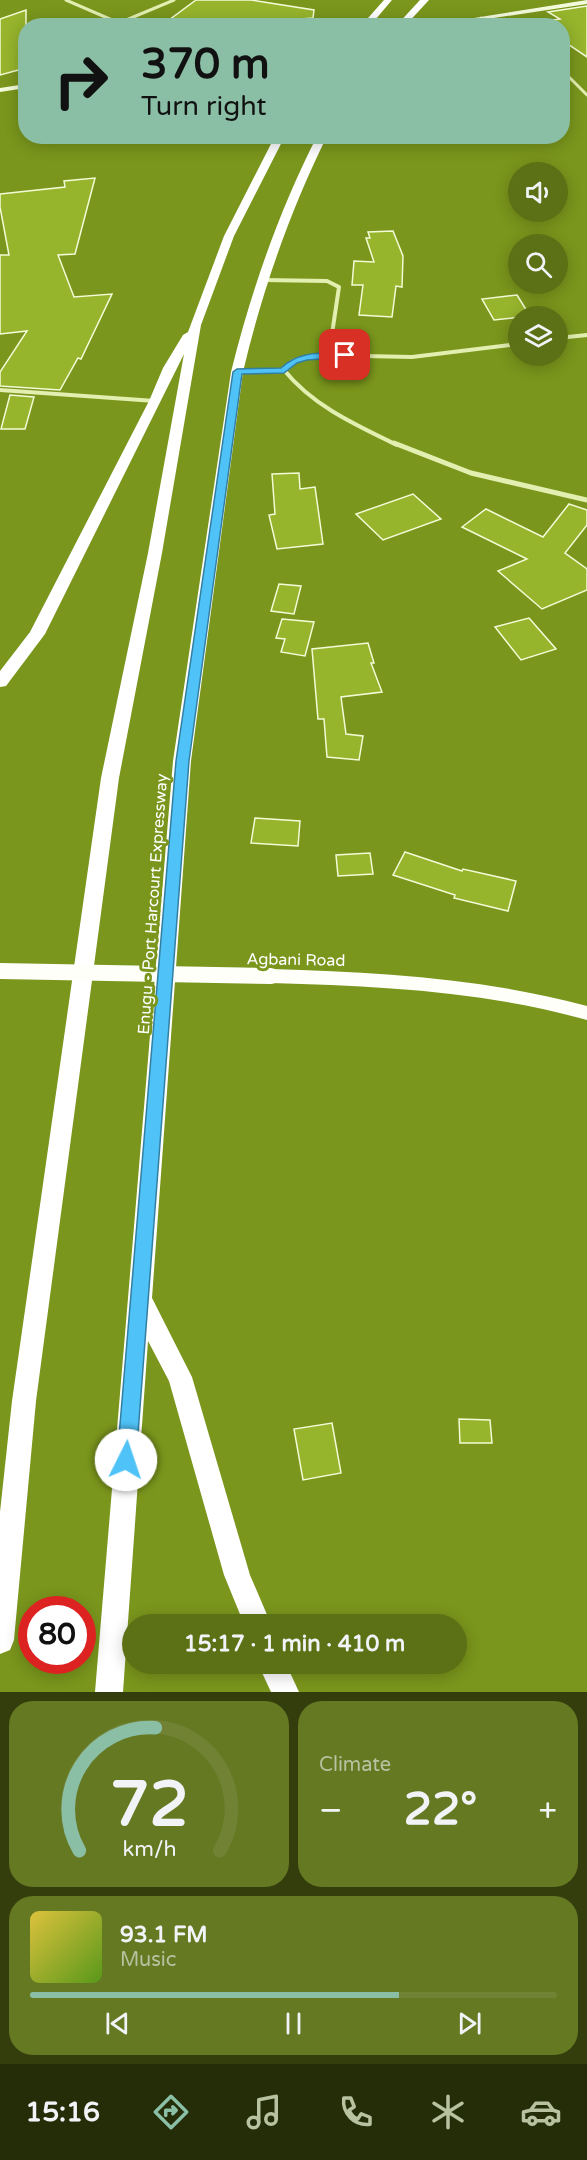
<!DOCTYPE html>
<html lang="en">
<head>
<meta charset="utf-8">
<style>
  body { margin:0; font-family:"Varela Round",sans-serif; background:#657822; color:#f1f3f6; height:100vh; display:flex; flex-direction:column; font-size:22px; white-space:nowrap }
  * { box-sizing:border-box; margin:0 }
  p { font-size:20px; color:#b8c1a0 }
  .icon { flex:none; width:33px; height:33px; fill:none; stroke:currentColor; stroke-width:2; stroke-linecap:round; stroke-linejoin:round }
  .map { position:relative; height:1692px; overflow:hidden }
  .side { display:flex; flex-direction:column; gap:9px; padding:9px; background:#333e0c; flex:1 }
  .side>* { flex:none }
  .hud { position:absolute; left:18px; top:18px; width:552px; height:126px; border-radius:24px; box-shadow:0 3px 15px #0003; background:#8abfa5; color:#111; overflow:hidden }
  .tools { position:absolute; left:508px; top:162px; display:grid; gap:12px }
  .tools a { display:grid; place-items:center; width:60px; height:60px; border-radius:50%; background:#5c7015; box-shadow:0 3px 15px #0003; font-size:30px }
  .speed { position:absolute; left:18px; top:1596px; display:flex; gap:12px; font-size:30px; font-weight:700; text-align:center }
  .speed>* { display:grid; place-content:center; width:78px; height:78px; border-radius:50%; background:#5c7015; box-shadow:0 3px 15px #0003; line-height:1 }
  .speed .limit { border:9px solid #d22; background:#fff; color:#111 }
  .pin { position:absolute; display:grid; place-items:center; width:51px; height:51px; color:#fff; margin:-26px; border-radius:12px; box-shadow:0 3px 9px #0006 }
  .me { position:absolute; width:66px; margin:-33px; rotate:4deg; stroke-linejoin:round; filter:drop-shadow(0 0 4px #0008) }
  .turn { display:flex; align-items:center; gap:21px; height:126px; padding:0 24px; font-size:27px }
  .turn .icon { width:78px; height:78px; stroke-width:2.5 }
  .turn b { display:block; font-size:42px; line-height:51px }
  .big { font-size:45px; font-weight:700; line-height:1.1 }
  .side .card { flex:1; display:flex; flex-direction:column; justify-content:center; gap:9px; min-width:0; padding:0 21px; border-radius:24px; background:#657822 }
  .side .dial { align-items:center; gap:0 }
  .dial svg { height:156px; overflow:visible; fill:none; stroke:#718234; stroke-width:7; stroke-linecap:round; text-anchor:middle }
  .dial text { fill:#f1f3f6; stroke:none }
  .song { display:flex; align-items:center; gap:18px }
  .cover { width:72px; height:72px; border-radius:9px; background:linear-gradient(135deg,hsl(50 70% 55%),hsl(90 70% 35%)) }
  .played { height:6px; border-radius:3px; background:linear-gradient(90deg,#8abfa5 70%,#718234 70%) }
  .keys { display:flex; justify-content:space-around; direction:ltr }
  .heat { display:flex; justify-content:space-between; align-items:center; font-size:33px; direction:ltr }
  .side .tiles { flex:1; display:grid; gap:9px; grid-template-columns:1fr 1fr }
  .card:last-child { grid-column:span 2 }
  .trip { position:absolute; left:122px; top:1614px; width:345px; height:60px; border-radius:30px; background:#5c7015; box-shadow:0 3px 15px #0003; font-weight:700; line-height:60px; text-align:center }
  .menu { display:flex; height:96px; justify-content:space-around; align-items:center; background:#252d08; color:#b8c1a0 }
  .menu .icon { width:42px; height:42px }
  .menu .current { color:#8abfa5 }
  .menu b { font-size:27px; color:#f1f3f6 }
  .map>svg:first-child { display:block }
  .building { fill:#96b42c; stroke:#f3fbd6; stroke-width:1.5 }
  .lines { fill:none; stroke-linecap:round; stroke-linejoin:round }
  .street-far2 { stroke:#e2efb0; stroke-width:3 }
  .street-far1 { stroke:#e2efb0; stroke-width:4 }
  .street { stroke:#e2efb0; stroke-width:5 }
  .secondary { fill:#f4fbdd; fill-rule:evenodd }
  .primary { fill:#fdfff8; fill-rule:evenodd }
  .highway { fill:#fff; fill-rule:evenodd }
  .primary-bridge { stroke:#fdfff8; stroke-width:16 }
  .route { fill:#4fc3f7; stroke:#337fa1; stroke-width:1.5 }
  .labels { text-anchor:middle; stroke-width:6; stroke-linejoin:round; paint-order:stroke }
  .street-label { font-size:16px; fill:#fff; stroke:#7a961c }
</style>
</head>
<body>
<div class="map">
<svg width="587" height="1692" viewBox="0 0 587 1692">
  <rect width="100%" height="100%" fill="#7a961c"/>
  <!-- building -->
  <g class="building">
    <polygon points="196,0 251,0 314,10 313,18 225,25 222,23 206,26 199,21 161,26"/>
    <polygon points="587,6 587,57 562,40 562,26 543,26 538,22 560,19 548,12"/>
    <polygon points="26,10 26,68 0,75 0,19"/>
    <polygon points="95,178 75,254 58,255 74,297 112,294 81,359 78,358 60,390 0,386 0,372 27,331 0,334 0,255 9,255 0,207 0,194 65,187 64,181"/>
    <polygon points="393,231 403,256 402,287 396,286 392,317 359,315 363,285 352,285 354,261 374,262 366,238 370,238 368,232"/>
    <polygon points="517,295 530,316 494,320 482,299"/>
    <polygon points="10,395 34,397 25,429 1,429"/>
    <polygon points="299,473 300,489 315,487 323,544 277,549 269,515 275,514 272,474"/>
    <polygon points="413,494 441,519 383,540 356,514"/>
    <polygon points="569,504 587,510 587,525 565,553 587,569 587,590 542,609 498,571 527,559 462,527 486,509 543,537"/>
    <polygon points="279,584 301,586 294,614 271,611"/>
    <polygon points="529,618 556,649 521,660 495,627"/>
    <polygon points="282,619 314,622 305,656 281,652 285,639 276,638"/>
    <polygon points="368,643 374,663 371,663 382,692 341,697 346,734 363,736 359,760 327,757 324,719 318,719 312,649"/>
    <polygon points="255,818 300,821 298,846 251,843"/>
    <polygon points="405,852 462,871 463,869 516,881 508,911 454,898 455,895 393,875"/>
    <polygon points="370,853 373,874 338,876 336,855"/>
    <polygon points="459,1419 490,1420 492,1443 460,1443"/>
    <polygon points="332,1423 341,1473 303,1480 294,1429"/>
  </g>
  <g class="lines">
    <!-- street-far2 -->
    <g class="street-far2">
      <polyline points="66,0 126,26"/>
      <polyline points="481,18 494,26"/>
      <polyline points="119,23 174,0"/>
      <polyline points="562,70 587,95"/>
    </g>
    <!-- street-far1 -->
    <g class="street-far1">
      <polyline points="263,280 327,281 339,287 329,354"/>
      <polyline points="558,338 587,335"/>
      <path d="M 284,370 C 313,406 356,425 397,445"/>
      <polyline points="237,372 284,370 293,361 316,355 412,357 519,344"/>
      <polyline points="0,390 155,401"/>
    </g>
    <!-- street -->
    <polyline class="street" points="394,443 471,473 587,500"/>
    <!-- secondary -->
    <g class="secondary">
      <polygon points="587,0 587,4 441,26 424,26"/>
      <polygon points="26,84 26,88 0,92 0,88"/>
    </g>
    <!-- primary -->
    <path class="primary" d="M 271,969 C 378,972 483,978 587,1006 L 587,1020 C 483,991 378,986 271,983 L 265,981 L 263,976 L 265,971 Z"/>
    <!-- highway -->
    <g class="highway">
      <polygon points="384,0 392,0 370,26 361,26"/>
      <polygon points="420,0 429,0 405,26 396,26"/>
      <polygon points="275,136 285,136 234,236 201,325 162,553 119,778 36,1401 14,1640 10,1650 0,1654 0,1512 12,1401 101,778 148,553 184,354 45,634 6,686 0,687 0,671 30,632 149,401 163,368 183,335 188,332 224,236"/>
      <path d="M 317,136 L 327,136 C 290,211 262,291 243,372 L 191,761 L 152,1298 L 192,1377 L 250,1575 L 271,1624 L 244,1624 L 224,1575 L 169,1381 L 148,1341 L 123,1692 L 95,1692 L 173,761 L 231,372 C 251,291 279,211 317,136 Z"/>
      <polygon points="258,1664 286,1664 299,1692 271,1692"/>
    </g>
    <!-- primary-bridge -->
    <polyline class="primary-bridge" points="0,971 271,976"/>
  </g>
  <!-- route -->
  <path class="route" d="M 345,352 L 350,355 L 349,357 L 307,360 L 297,363 L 284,373 L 242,374 L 189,761 L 136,1460 L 133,1467 L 126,1470 L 120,1467 L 117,1460 L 176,761 L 233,372 L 237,369 L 281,368 C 299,351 322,353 345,352 Z"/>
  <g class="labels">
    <!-- street labels -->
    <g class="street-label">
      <text transform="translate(152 904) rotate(-86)" y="6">Enugu - Port Harcourt Expressway</text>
      <text transform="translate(296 959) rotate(1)" y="6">Agbani Road</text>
    </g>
  </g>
</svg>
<div class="tools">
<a><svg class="icon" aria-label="sound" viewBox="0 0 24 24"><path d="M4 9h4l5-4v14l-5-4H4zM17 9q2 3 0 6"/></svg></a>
<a><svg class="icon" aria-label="search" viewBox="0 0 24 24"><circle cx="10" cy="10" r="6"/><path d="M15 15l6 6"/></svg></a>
<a><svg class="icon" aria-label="layers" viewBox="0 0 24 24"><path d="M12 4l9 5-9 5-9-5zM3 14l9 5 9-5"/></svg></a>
</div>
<div class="speed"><div class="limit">80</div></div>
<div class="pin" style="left:345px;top:355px;background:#d93025"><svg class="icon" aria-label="arrive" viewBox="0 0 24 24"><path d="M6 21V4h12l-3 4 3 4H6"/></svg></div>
<svg class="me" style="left:126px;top:1460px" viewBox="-20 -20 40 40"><circle r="19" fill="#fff"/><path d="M0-13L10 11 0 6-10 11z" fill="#4fc3f7"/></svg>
<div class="trip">15:17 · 1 min · 410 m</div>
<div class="hud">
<div class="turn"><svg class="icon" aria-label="right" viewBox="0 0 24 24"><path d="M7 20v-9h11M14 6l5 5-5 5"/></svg><div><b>370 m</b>Turn right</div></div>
</div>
</div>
<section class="side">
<div class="tiles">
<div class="card dial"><svg viewBox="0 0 100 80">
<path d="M14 69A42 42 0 1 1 86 69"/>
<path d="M14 69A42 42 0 0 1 53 6" stroke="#8abfa5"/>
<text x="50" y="56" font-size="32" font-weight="700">72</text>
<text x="50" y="72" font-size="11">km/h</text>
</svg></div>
<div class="card"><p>Climate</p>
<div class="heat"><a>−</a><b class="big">22°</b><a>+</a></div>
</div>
<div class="card">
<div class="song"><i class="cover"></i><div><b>93.1 FM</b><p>Music</p></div></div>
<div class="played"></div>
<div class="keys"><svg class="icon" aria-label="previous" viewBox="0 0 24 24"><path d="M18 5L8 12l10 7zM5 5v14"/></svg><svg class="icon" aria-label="pause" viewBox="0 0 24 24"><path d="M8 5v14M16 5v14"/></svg><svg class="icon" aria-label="next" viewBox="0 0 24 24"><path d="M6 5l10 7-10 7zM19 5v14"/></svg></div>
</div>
</div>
</section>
<nav class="menu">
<b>15:16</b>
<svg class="icon current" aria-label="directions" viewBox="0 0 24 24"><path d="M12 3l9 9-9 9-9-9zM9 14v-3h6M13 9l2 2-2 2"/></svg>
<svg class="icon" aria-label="music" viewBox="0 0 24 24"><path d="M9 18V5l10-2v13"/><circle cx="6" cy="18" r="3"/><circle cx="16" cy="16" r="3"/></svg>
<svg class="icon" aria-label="phone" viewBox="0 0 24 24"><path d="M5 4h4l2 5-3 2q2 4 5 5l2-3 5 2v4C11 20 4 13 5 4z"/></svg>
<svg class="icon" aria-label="climate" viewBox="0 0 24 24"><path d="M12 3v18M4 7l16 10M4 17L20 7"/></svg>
<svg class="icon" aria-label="car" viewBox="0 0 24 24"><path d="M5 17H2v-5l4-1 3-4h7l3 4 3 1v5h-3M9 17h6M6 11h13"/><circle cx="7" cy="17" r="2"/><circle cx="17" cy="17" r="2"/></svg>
</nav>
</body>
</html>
